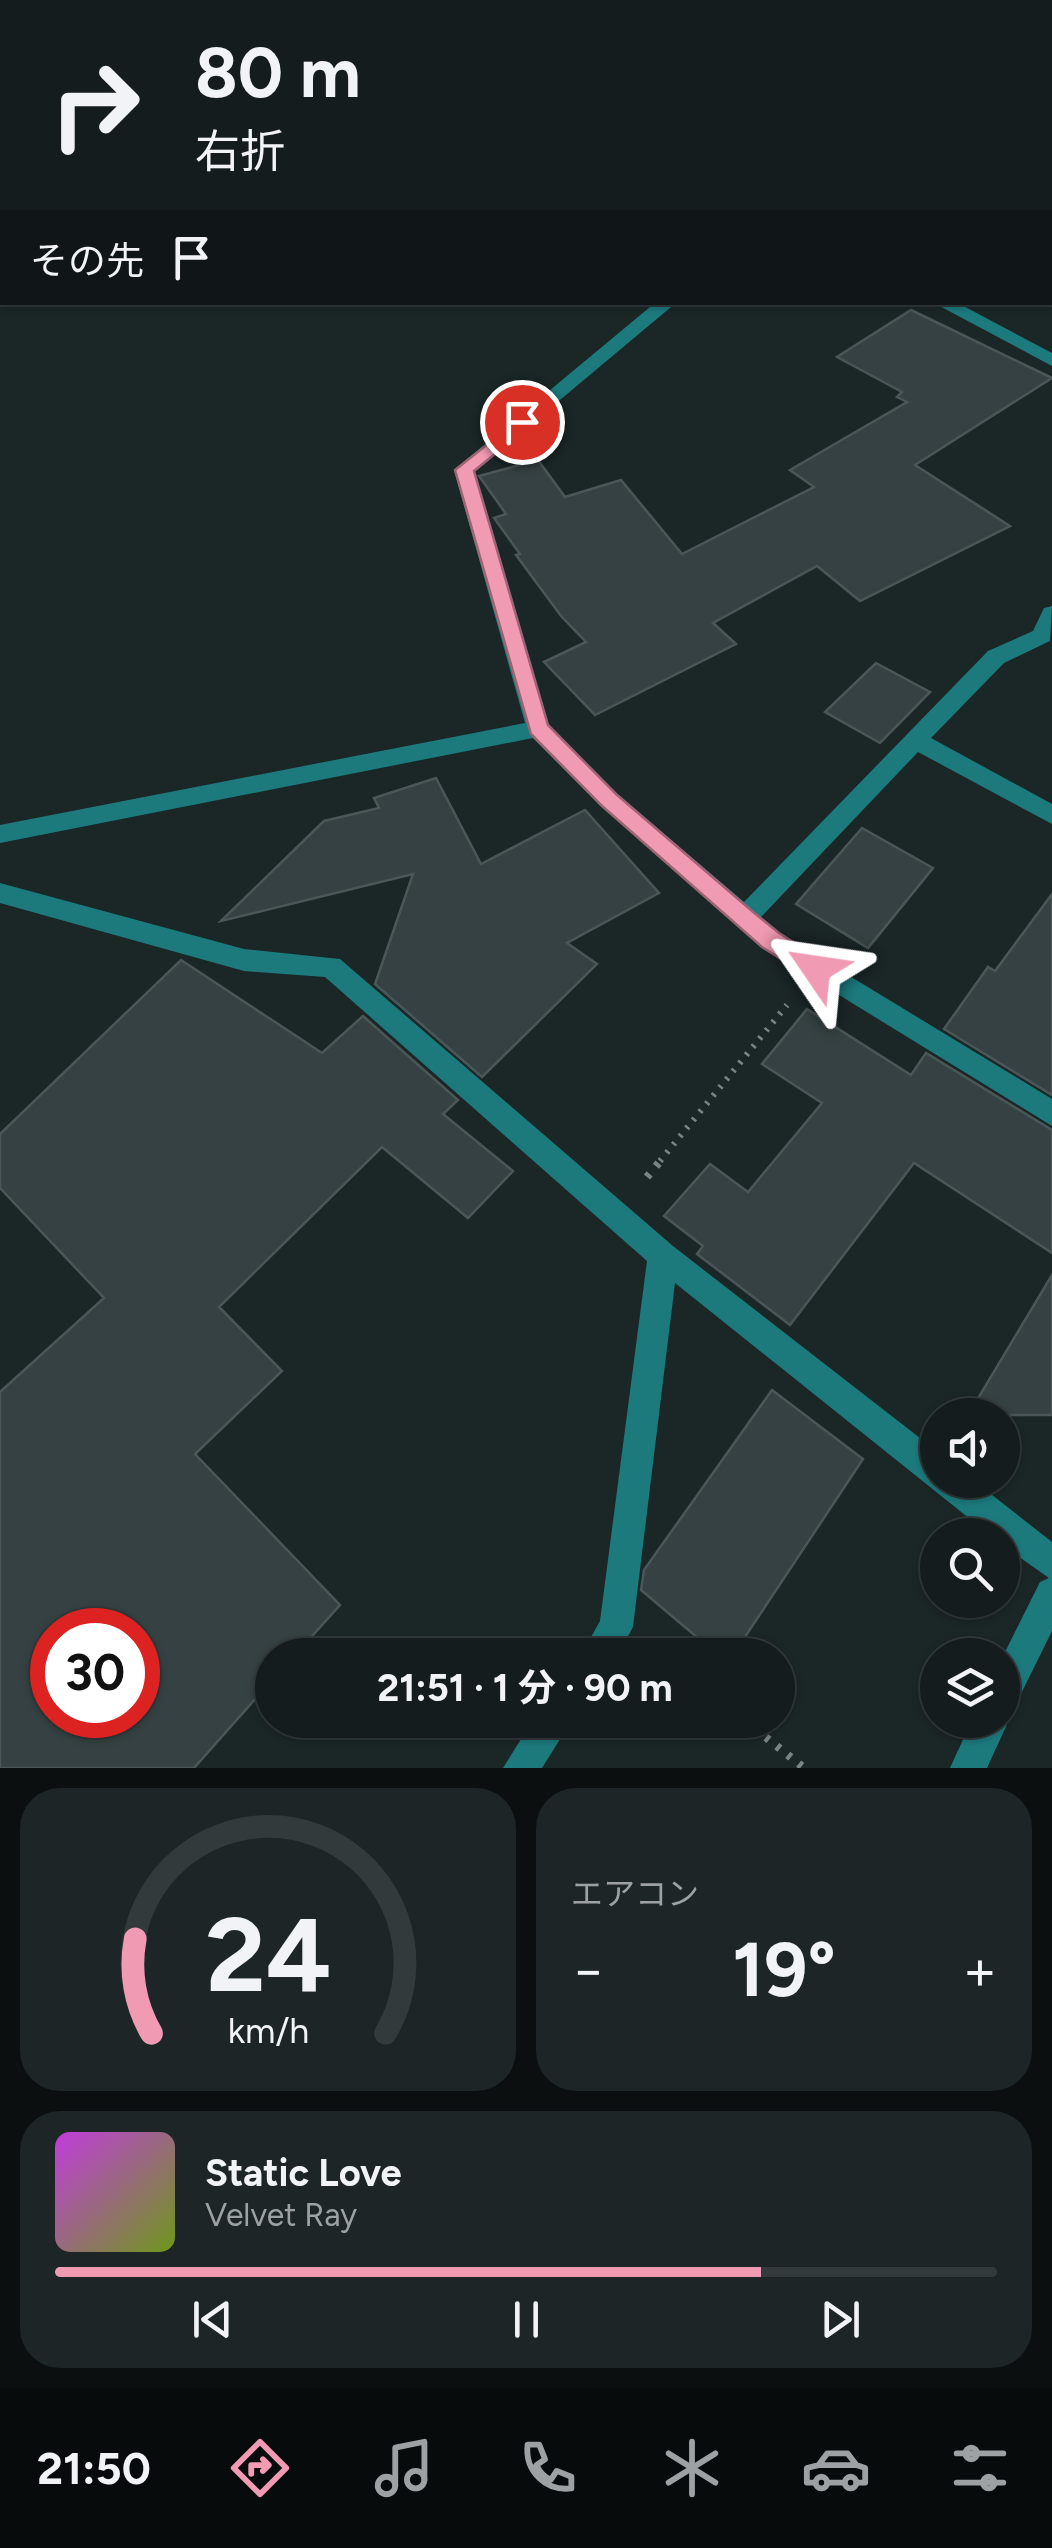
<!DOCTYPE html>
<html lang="ja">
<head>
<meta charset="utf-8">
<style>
  body { margin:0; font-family:Figtree,"Noto Sans JP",sans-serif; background:#1d2526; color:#f1f3f6; height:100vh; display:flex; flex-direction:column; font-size:38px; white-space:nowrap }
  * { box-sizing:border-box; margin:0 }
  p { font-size:32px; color:#9da1a4 }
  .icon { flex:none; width:55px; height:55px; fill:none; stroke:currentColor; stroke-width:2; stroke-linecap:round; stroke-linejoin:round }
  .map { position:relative; height:1768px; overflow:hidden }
  .sheet { display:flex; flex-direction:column; gap:20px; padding:20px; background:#0b0f10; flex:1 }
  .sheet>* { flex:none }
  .guide { position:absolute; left:0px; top:0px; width:1052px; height:305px; box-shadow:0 2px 8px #0004,0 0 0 2px #333a3b; background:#141c1d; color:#f1f3f6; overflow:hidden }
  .fabs { position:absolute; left:920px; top:1398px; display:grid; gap:20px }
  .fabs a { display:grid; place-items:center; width:100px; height:100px; border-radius:50%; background:#141c1d; box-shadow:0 2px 8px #0004,0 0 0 2px #333a3b; font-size:50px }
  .speed { position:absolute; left:30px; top:1608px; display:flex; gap:20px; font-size:50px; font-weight:700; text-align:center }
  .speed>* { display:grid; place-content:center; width:130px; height:130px; border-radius:50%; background:#141c1d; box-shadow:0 2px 8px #0004,0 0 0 2px #333a3b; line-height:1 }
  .speed .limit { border:15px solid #d22; background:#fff; color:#111 }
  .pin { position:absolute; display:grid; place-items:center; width:85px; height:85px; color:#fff; margin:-42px; border:5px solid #fff; border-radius:50%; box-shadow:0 2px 10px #0007 }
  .me { position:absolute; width:110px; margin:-55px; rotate:302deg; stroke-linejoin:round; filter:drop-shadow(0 0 8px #0008) }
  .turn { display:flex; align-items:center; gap:35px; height:210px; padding:0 30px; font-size:45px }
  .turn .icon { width:130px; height:130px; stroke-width:2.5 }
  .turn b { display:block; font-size:70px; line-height:85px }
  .then { display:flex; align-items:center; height:95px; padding:0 30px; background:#0003; gap:20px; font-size:38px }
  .big { font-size:75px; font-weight:700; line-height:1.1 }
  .sheet .card { flex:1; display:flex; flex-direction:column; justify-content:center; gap:15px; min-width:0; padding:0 35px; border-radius:40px; background:#1d2526 }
  .sheet .dial { align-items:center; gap:0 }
  .dial svg { height:260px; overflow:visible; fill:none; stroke:#333a3b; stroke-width:7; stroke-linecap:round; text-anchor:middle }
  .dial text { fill:#f1f3f6; stroke:none }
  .song { display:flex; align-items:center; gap:30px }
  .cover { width:120px; height:120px; border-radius:15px; background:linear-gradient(135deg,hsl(290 70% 55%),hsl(80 70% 35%)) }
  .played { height:10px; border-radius:5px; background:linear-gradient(90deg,#f19ab3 75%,#333a3b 75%) }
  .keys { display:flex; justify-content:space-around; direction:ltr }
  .heat { display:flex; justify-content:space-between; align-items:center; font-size:55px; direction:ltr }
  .sheet .tiles { flex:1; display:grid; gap:20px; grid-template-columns:1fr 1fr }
  .card:last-child { grid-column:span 2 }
  .trip { position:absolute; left:255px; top:1638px; width:540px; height:100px; border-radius:50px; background:#141c1d; box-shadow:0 2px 8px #0004,0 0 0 2px #333a3b; font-weight:700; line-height:100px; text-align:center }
  .tabs { display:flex; height:160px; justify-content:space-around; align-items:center; background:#080b0c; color:#9da1a4 }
  .tabs .icon { width:70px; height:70px }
  .tabs .selected { color:#f19ab3 }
  .tabs b { font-size:45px; color:#f1f3f6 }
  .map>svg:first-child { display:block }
  .building { fill:#354142; stroke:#4a5657; stroke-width:2.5; fill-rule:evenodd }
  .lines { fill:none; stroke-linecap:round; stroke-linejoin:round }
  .path-far2 { stroke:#7b8485; stroke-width:4; stroke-dasharray:1 5; stroke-linecap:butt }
  .path-far1 { stroke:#7b8485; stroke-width:6; stroke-dasharray:2.5 8; stroke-linecap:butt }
  .path { stroke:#7b8485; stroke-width:8; stroke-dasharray:4 10; stroke-linecap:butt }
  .minor { fill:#1c7a7d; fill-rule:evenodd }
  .route { fill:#f19ab3; stroke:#9d6474; stroke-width:2.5 }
</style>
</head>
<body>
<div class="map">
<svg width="1052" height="1768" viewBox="0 0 1052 1768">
  <rect width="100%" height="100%" fill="#1b2627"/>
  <!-- building -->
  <g class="building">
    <polygon points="911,310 1052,378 915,465 1010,526 860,601 817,566 713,623 736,644 595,715 544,662 586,642 561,616 516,555 520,554 494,518 506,514 479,476 538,460 565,497 621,480 682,554 814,487 790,470 907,402 897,397 902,392 837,357"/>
    <polygon points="876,663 930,692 880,743 825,712"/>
    <polygon points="436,778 481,864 585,810 659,893 567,943 597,964 482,1077 375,984 413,874 221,921 324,821 379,808 374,798"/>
    <polygon points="862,828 933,868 868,948 796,904"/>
    <polygon points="1052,894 1052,1095 944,1029 988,967 995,971"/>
    <path d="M 181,960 L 322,1053 L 363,1016 L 458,1100 L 443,1114 L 513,1171 L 468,1218 L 382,1147 L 219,1307 L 282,1371 L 195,1454 L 340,1605 L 295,1655 L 272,1655 L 272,1680 L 194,1768 L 0,1768 L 0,1392 L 104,1298 L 0,1188 L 0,1134 ZM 52,1630 L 138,1630 L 138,1715 L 52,1715 Z"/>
    <polygon points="807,1009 911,1075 926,1053 1052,1130 1052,1253 914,1163 790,1325 697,1254 703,1246 664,1216 710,1164 748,1192 822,1103 762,1064"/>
    <polygon points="1052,1275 1052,1415 968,1415"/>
    <polygon points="772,1390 863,1459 733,1655 718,1655 641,1590 644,1570"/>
  </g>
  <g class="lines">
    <!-- path-far2 -->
    <polyline class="path-far2" points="224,0 231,2"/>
    <!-- path-far1 -->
    <polyline class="path-far1" points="660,1161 787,1005"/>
    <!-- path -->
    <g class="path">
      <polyline points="647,1177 662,1159"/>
      <polyline points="744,1720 804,1768"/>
    </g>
    <!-- minor -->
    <g class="minor">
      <polygon points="1050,116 1052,117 1052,127 1050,126"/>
      <polygon points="656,302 677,302 474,472 548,725 616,793 744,902 988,651 1033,631 1044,608 1052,606 1050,641 1004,663 931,738 1052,804 1052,824 918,752 761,917 779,933 1052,1099 1052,1126 761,947 600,805 533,738 0,843 0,825 525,723 454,470"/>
      <polygon points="932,302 956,302 1052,353 1052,366"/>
      <polygon points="0,883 244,949 340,959 673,1246 938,1452 938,1480 973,1480 1052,1542 1052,1631 1014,1708 1005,1712 1009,1720 987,1768 950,1768 972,1720 1002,1720 1002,1658 1040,1582 1049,1578 1002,1545 1002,1535 990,1535 675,1283 633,1627 618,1655 581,1655 600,1621 647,1261 325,977 244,971 0,903"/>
      <polygon points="533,1720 572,1720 542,1768 503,1768"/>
    </g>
  </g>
  <!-- route -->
  <polygon class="route" points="522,417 529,418 529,426 474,471 548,725 616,794 752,911 779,933 825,962 828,969 825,976 808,976 762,947 601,805 531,734 455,470"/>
</svg>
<div class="fabs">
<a><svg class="icon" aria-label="sound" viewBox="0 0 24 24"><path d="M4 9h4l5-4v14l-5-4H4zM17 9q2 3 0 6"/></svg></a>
<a><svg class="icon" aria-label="search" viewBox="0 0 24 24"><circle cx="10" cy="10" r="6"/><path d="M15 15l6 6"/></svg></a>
<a><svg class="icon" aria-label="layers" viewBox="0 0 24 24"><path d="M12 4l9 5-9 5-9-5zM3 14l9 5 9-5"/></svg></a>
</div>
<div class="speed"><div class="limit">30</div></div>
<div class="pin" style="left:522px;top:422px;background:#d93025"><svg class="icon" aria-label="arrive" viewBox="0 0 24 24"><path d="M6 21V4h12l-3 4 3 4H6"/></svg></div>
<svg class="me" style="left:816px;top:969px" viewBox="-20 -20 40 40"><path d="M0-17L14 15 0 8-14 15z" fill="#f19ab3" stroke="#fff" stroke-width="4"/></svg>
<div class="trip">21:51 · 1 分 · 90 m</div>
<div class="guide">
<div class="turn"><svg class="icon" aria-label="right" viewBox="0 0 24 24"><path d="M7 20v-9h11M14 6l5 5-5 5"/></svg><div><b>80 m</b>右折</div></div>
<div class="then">その先<svg class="icon" aria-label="arrive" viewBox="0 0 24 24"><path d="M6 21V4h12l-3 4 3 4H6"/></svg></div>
</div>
</div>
<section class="sheet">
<div class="tiles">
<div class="card dial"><svg viewBox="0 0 100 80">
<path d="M14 69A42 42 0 1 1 86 69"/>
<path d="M14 69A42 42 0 0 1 9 40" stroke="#f19ab3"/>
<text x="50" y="56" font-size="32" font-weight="700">24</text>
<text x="50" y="72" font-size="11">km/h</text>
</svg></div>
<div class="card"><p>エアコン</p>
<div class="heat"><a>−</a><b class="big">19°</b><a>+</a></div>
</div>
<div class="card">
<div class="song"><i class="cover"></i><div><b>Static Love</b><p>Velvet Ray</p></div></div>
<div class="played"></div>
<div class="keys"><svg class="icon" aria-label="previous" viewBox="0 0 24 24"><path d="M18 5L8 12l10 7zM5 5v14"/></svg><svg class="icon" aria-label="pause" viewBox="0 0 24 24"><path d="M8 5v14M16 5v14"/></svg><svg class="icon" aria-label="next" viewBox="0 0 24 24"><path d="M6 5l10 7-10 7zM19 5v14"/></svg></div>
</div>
</div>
</section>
<nav class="tabs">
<b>21:50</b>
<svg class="icon selected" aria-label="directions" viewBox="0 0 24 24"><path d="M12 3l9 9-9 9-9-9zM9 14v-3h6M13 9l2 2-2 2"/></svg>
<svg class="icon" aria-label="music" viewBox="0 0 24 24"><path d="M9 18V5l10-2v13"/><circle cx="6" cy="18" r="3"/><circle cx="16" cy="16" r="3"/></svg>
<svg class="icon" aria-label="phone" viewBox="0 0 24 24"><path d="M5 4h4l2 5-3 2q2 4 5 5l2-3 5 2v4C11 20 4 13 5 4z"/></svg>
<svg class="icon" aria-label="climate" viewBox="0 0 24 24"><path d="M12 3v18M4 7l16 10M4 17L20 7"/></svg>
<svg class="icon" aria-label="car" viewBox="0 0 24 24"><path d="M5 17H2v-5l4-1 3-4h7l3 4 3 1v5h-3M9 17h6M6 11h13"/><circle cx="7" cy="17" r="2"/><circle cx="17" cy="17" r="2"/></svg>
<svg class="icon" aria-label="filters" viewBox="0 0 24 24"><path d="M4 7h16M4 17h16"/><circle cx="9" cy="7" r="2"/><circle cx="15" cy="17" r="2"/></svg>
</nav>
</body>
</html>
